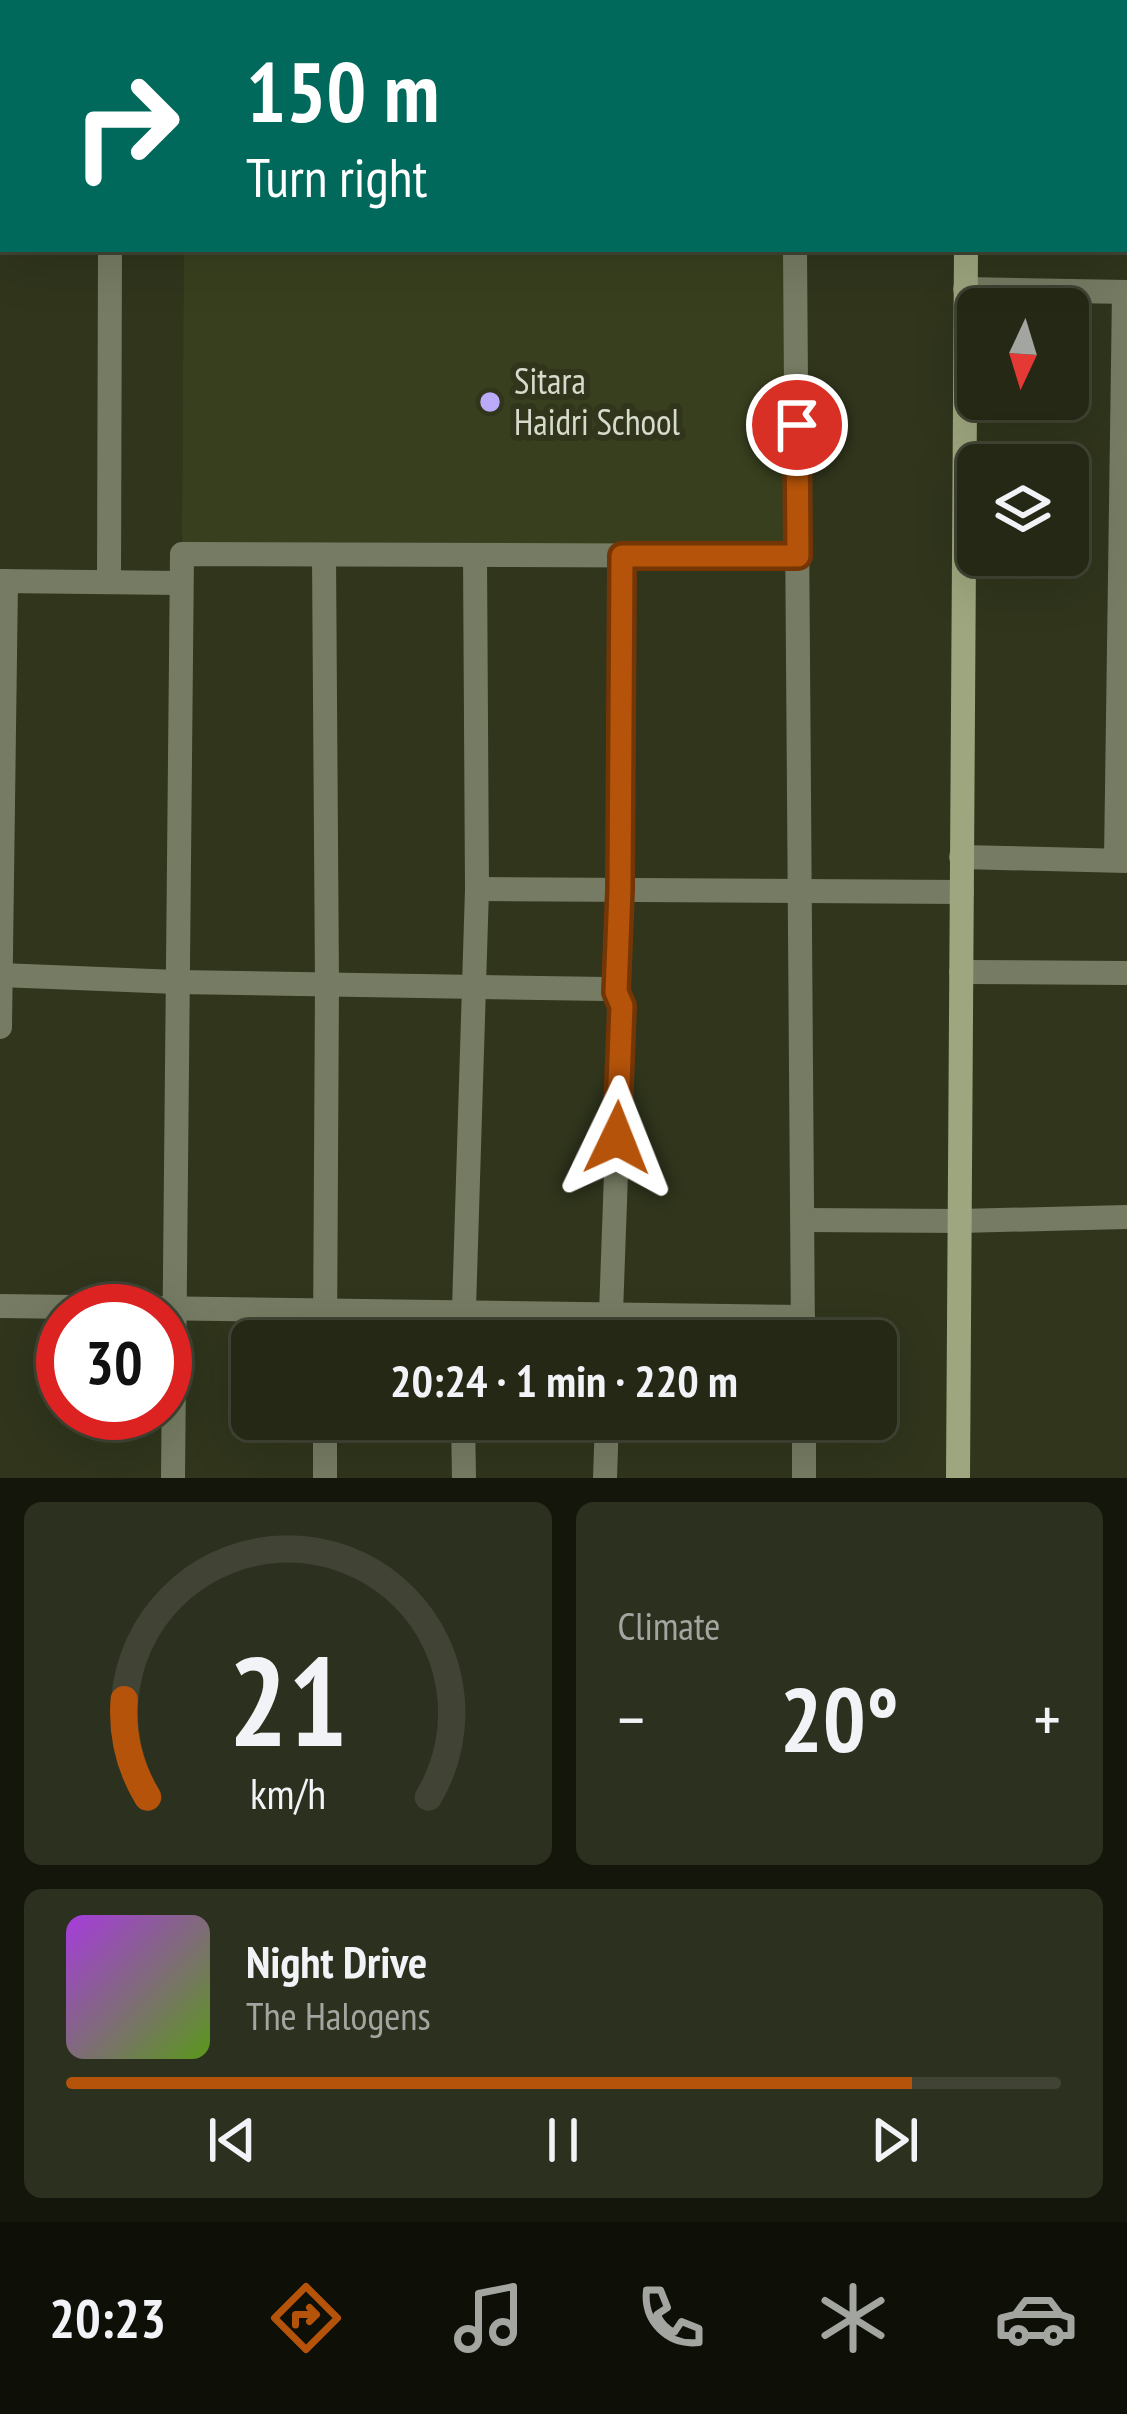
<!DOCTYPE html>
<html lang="en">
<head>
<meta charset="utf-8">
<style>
  body { margin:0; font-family:"PT Sans Narrow",sans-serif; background:#2c301e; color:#f1f3f6; height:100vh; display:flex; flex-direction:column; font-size:45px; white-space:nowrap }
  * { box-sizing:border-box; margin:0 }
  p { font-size:39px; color:#a3a6a0 }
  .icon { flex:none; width:66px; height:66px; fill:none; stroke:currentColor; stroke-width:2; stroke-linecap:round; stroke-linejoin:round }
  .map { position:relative; height:1478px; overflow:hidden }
  .details { display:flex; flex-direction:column; gap:24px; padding:24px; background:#14160c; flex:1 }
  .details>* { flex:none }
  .top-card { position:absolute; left:0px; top:0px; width:1128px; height:252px; box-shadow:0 12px 48px #0002,0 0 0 3px #414434; background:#00695c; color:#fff; overflow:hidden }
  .needle { width:78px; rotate:184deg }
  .tools { position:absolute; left:957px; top:288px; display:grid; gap:24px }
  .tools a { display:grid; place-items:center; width:132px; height:132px; border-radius:18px; background:#242815; box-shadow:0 12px 48px #0002,0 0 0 3px #414434; font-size:60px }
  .speed { position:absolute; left:36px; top:1284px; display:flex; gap:24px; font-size:60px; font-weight:700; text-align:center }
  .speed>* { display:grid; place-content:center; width:156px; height:156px; border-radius:50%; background:#242815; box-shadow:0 12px 48px #0002,0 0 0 3px #414434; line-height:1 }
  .speed .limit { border:18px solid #d22; background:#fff; color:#111 }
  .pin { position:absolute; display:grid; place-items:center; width:102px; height:102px; color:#fff; margin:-51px; border:6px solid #fff; border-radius:50%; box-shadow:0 3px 12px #0007 }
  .me { position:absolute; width:132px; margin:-66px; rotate:2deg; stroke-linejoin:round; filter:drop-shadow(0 0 9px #0008) }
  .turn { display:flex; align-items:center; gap:42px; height:252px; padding:0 48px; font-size:54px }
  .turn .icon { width:156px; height:156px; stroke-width:2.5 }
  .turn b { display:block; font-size:84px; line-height:102px }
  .big { font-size:90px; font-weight:700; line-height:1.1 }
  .details .card { flex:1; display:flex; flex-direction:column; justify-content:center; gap:18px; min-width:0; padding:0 42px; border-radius:18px; background:#2c301e }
  .details .dial { align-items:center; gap:0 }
  .dial svg { height:312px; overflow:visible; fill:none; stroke:#414434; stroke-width:7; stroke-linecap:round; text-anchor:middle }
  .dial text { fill:#f1f3f6; stroke:none }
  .song { display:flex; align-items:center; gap:36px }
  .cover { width:144px; height:144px; border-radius:18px; background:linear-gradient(135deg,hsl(280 70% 55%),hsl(90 70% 35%)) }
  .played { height:12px; border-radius:6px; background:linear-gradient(90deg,#b45309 85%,#414434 85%) }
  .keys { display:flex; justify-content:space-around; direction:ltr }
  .heat { display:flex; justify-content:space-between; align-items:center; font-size:66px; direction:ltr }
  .details .tiles { flex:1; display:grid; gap:24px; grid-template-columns:1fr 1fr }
  .card:last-child { grid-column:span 2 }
  .trip { position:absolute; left:231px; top:1320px; width:666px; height:120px; border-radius:18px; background:#242815; box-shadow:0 12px 48px #0002,0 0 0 3px #414434; font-weight:700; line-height:120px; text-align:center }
  .menu { display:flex; height:192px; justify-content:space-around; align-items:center; background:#0e1008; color:#a3a6a0 }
  .menu .icon { width:84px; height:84px }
  .menu .on { color:#b45309 }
  .menu b { font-size:54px; color:#f1f3f6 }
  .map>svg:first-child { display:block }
  .built { fill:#383f1e }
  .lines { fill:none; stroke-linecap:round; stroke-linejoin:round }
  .lane { stroke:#767c63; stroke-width:14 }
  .street { stroke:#767c63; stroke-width:24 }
  .secondary { stroke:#9da67e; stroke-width:24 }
  .route-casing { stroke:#753606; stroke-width:30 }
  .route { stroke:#b45309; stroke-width:21 }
  .poi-dot { fill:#baaaf7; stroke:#30351c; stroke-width:4.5 }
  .labels { text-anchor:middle; stroke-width:12; stroke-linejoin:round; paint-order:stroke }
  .poi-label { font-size:36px; fill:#d7dbcc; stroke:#30351c; text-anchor:start }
</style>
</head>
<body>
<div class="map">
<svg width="1127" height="1478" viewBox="0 0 1127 1478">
  <rect width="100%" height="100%" fill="#30351c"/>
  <!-- built -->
  <polygon class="built" points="184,249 795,249 798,556 182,554"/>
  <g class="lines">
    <!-- lane -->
    <polyline class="lane" points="881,3 881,0"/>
    <!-- street -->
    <g class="street">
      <polyline points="110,0 110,3"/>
      <polyline points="279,3 279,0"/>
      <polyline points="439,3 439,0"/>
      <polyline points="570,3 570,0"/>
      <polyline points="724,3 724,0"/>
      <polyline points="0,110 3,110"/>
      <polyline points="795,249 803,1341"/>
      <polyline points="965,289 1127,292"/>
      <polyline points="324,555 327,984 325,1341"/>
      <polyline points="0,581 181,583"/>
      <polyline points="109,582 110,249"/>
      <polyline points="961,857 1127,861"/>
      <polyline points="1116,860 1124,292"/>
      <polyline points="477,889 962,892"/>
      <polyline points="961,972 1127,973"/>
      <polyline points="0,975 177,982 606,989 616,992"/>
      <polyline points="0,1027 6,581"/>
      <polyline points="803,1220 960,1221 1127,1217"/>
      <polyline points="0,1306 803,1317"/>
      <polyline points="463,1341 477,889 475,555"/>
      <polyline points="610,1341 622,1006 616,992 620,890 622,556"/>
      <polyline points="463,1419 464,1478"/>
      <polyline points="804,1419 804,1478"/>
      <polyline points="173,1478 182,554 798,556"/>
      <polyline points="325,1478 325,1419"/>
      <polyline points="605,1478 607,1419"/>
    </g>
    <!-- secondary -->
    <g class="secondary">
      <polyline points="967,3 967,0"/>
      <polyline points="958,1478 966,249"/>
    </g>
  </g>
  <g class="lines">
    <!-- route casing -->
    <g class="route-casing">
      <polyline id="route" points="617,1138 622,1006 616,992 620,890 622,556 798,556 797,425"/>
    </g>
    <!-- route -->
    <use href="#route" class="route"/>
  </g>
  <!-- markers -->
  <circle class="poi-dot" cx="490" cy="402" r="12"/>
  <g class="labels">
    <!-- poi labels -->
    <g class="poi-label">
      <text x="514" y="394">Sitara<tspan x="514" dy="41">Haidri School</tspan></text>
    </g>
  </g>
</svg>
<div class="tools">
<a><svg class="needle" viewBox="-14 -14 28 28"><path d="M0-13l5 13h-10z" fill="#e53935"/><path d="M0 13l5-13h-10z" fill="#a3a6a0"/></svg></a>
<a><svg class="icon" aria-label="layers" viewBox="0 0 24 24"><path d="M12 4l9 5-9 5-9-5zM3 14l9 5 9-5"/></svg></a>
</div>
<div class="speed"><div class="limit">30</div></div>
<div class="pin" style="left:797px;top:425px;background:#d93025"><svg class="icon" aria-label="arrive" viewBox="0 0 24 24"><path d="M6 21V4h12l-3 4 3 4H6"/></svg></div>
<svg class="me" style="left:617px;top:1138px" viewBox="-20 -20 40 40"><path d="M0-17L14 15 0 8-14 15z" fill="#b45309" stroke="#fff" stroke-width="4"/></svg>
<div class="trip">20:24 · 1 min · 220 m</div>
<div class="top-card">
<div class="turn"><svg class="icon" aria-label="right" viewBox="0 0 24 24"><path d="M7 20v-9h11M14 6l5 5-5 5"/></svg><div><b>150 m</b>Turn right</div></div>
</div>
</div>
<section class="details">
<div class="tiles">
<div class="card dial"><svg viewBox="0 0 100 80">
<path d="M14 69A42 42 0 1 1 86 69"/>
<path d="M14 69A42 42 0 0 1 8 44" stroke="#b45309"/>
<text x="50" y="56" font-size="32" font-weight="700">21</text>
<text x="50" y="72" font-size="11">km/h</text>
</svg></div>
<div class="card"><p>Climate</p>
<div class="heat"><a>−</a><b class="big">20°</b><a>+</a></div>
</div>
<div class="card">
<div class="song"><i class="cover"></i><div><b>Night Drive</b><p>The Halogens</p></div></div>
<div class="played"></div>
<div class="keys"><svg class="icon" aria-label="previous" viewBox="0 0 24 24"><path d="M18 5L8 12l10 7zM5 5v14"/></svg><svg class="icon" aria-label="pause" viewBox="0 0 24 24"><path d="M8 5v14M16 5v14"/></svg><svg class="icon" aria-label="next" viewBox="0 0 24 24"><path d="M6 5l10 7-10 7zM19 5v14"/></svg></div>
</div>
</div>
</section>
<nav class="menu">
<b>20:23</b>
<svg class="icon on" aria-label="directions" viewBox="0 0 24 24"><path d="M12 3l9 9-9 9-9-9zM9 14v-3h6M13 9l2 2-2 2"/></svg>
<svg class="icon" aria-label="music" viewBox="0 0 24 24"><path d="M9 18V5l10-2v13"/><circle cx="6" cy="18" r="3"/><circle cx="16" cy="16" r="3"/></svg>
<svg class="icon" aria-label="phone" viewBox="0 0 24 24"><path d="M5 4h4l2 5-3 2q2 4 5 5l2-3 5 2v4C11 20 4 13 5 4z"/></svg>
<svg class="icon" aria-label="climate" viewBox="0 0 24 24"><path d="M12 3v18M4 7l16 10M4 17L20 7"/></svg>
<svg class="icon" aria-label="car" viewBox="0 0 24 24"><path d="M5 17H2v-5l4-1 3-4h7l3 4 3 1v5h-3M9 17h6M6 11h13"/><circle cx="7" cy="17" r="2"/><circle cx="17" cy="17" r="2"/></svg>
</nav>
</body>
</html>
